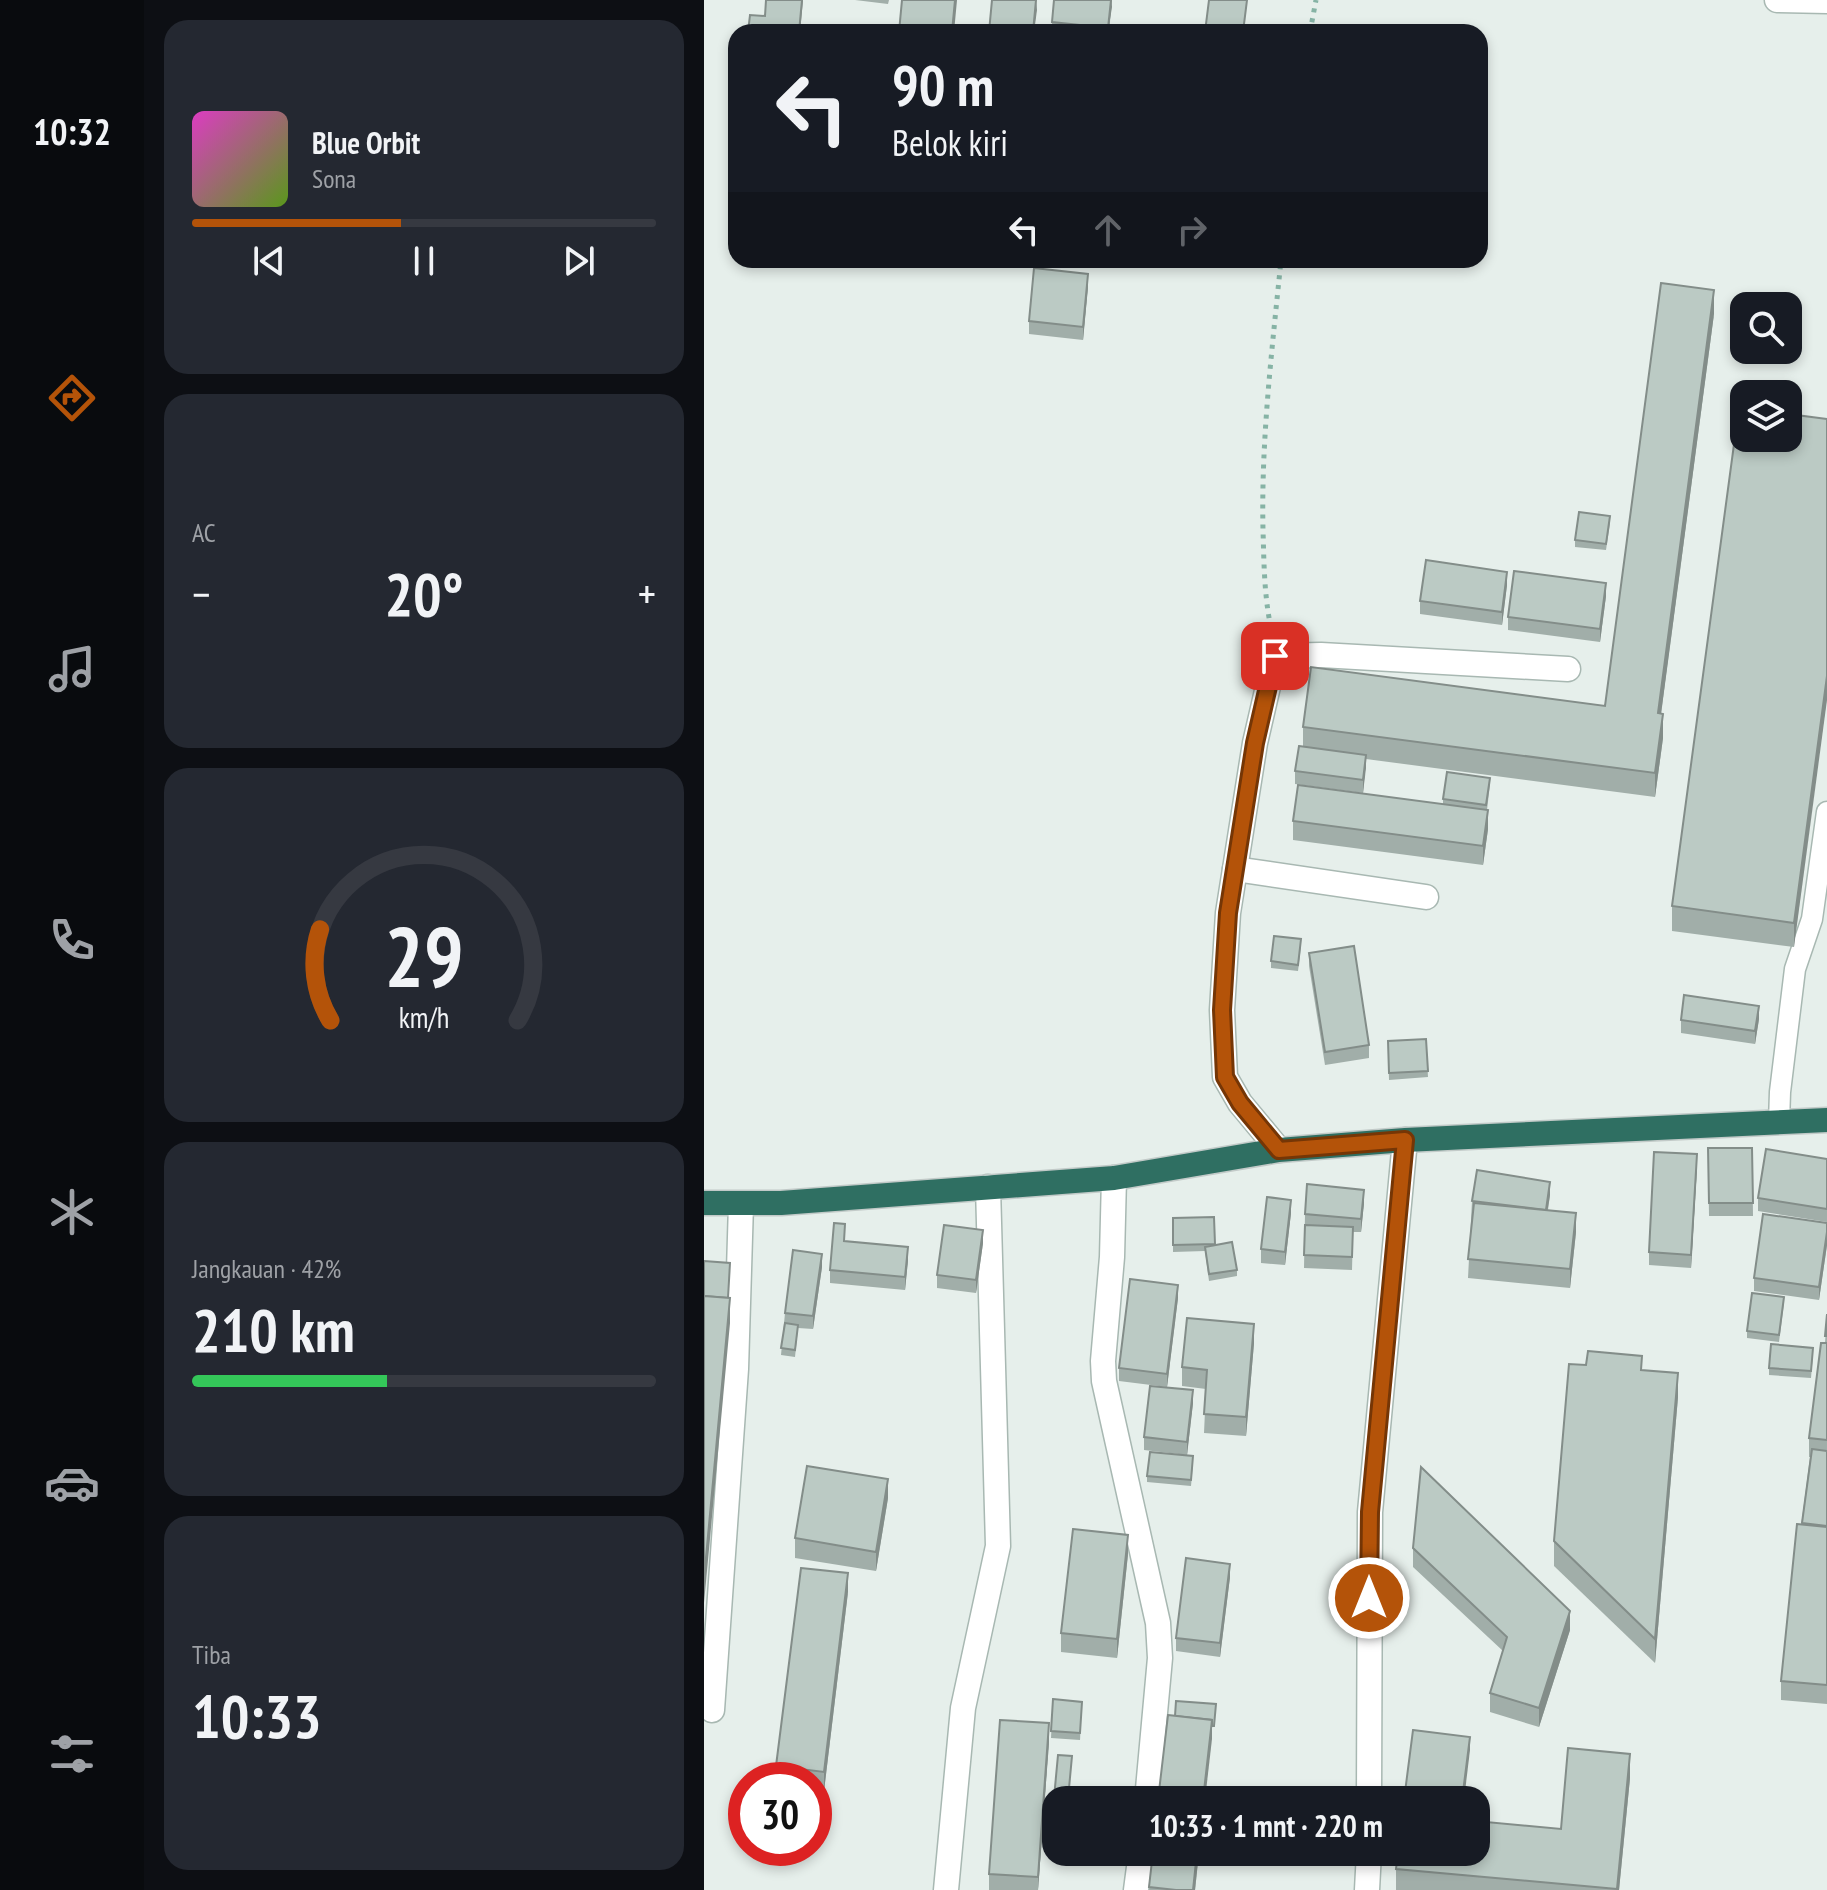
<!DOCTYPE html>
<html lang="id">
<head>
<meta charset="utf-8">
<style>
  body { margin:0; font-family:"PT Sans Narrow",sans-serif; background:#242831; color:#f1f3f6; height:100vh; display:flex; flex-direction:column; font-size:30px; white-space:nowrap }
  * { box-sizing:border-box; margin:0 }
  p { font-size:26px; color:#9ea1a6 }
  .icon { flex:none; width:44px; height:44px; fill:none; stroke:currentColor; stroke-width:2; stroke-linecap:round; stroke-linejoin:round }
  .map { position:relative; flex:1; overflow:hidden }
  .panel { display:flex; flex-direction:column; gap:20px; padding:20px; background:#0d0f14; width:560px }
  .panel>* { flex:none }
  .top-card { position:absolute; left:24px; top:24px; width:760px; height:244px; border-radius:24px; box-shadow:0 4px 12px #0003; background:#171b24; color:#f1f3f6; overflow:hidden }
  .tools { position:absolute; left:1026px; top:292px; display:grid; gap:16px }
  .tools a { display:grid; place-items:center; width:72px; height:72px; border-radius:16px; background:#171b24; box-shadow:0 4px 12px #0003; font-size:40px }
  .speed { position:absolute; left:24px; top:1762px; display:flex; gap:16px; font-size:40px; font-weight:700; text-align:center }
  .speed>* { display:grid; place-content:center; width:104px; height:104px; border-radius:50%; background:#171b24; box-shadow:0 4px 12px #0003; line-height:1 }
  .speed .limit { border:12px solid #d22; background:#fff; color:#111 }
  .pin { position:absolute; display:grid; place-items:center; width:68px; height:68px; color:#fff; margin:-34px; border-radius:16px; box-shadow:0 4px 12px #0006 }
  .me { position:absolute; width:88px; margin:-44px; rotate:0deg; stroke-linejoin:round; filter:drop-shadow(0 0 6px #0008) }
  .turn { display:flex; align-items:center; gap:28px; height:168px; padding:0 32px; font-size:36px }
  .turn .icon { width:104px; height:104px; stroke-width:2.5 }
  .turn b { display:block; font-size:56px; line-height:68px }
  .lanes { display:flex; align-items:center; height:76px; padding:0 32px; background:#0003; justify-content:center; gap:40px; direction:ltr }
  .lanes .off { opacity:.35 }
  .big { font-size:60px; font-weight:700; line-height:1.1 }
  .panel .widget { flex:1; display:flex; flex-direction:column; justify-content:center; gap:12px; min-width:0; padding:0 28px; border-radius:24px; background:#242831 }
  .panel .dial { align-items:center; gap:0 }
  .dial svg { height:208px; overflow:visible; fill:none; stroke:#363941; stroke-width:7; stroke-linecap:round; text-anchor:middle }
  .dial text { fill:#f1f3f6; stroke:none }
  .song { display:flex; align-items:center; gap:24px }
  .cover { width:96px; height:96px; border-radius:12px; background:linear-gradient(135deg,hsl(310 70% 55%),hsl(90 70% 35%)) }
  .played { height:8px; border-radius:4px; background:linear-gradient(90deg,#b45309 45%,#363941 45%) }
  .keys { display:flex; justify-content:space-around; direction:ltr }
  .heat { display:flex; justify-content:space-between; align-items:center; font-size:44px; direction:ltr }
  .charge { height:12px; border-radius:6px; background:linear-gradient(90deg,#34c759 42%,#363941 0) }
  .trip { position:absolute; left:338px; top:1786px; width:448px; height:80px; border-radius:24px; background:#171b24; box-shadow:0 4px 12px #0003; font-weight:700; line-height:80px; text-align:center }
  main { display:flex; flex:1; min-height:0 }
  .dock { display:flex; flex-direction:column; width:144px; justify-content:space-around; align-items:center; background:#090b0e; color:#9ea1a6 }
  .dock .icon { width:56px; height:56px }
  .dock .on { color:#b45309 }
  .dock b { font-size:36px; color:#f1f3f6 }
  .map>svg:first-child { display:block }
  .lines { fill:none; stroke-linecap:round; stroke-linejoin:round }
  .lane-casing { stroke:#a8b8b2; stroke-width:23 }
  .street-casing { stroke:#a8b8b2; stroke-width:27 }
  .highway-casing { stroke:#c2cac8; stroke-width:27 }
  .path { stroke:#86b3a5; stroke-width:5; stroke-dasharray:4 6; stroke-linecap:butt }
  .lane { stroke:#fff; stroke-width:20 }
  .street { stroke:#fff; stroke-width:24 }
  .highway { stroke:#2f6f62; stroke-width:24 }
  .wall { fill:#a1aea9 }
  .shaded-wall { fill:#838d89 }
  .building { fill:#bbcac4; stroke:#838d89; stroke-width:2 }
  .route-casing { stroke:#753606; stroke-width:20 }
  .route { stroke:#b45309; stroke-width:14 }
</style>
</head>
<body>
<main>
<nav class="dock">
<b>10:32</b>
<svg class="icon on" aria-label="directions" viewBox="0 0 24 24"><path d="M12 3l9 9-9 9-9-9zM9 14v-3h6M13 9l2 2-2 2"/></svg>
<svg class="icon" aria-label="music" viewBox="0 0 24 24"><path d="M9 18V5l10-2v13"/><circle cx="6" cy="18" r="3"/><circle cx="16" cy="16" r="3"/></svg>
<svg class="icon" aria-label="phone" viewBox="0 0 24 24"><path d="M5 4h4l2 5-3 2q2 4 5 5l2-3 5 2v4C11 20 4 13 5 4z"/></svg>
<svg class="icon" aria-label="climate" viewBox="0 0 24 24"><path d="M12 3v18M4 7l16 10M4 17L20 7"/></svg>
<svg class="icon" aria-label="car" viewBox="0 0 24 24"><path d="M5 17H2v-5l4-1 3-4h7l3 4 3 1v5h-3M9 17h6M6 11h13"/><circle cx="7" cy="17" r="2"/><circle cx="17" cy="17" r="2"/></svg>
<svg class="icon" aria-label="filters" viewBox="0 0 24 24"><path d="M4 7h16M4 17h16"/><circle cx="9" cy="7" r="2"/><circle cx="15" cy="17" r="2"/></svg>
</nav>
<section class="panel">
<div class="widget">
<div class="song"><i class="cover"></i><div><b>Blue Orbit</b><p>Sona</p></div></div>
<div class="played"></div>
<div class="keys"><svg class="icon" aria-label="previous" viewBox="0 0 24 24"><path d="M18 5L8 12l10 7zM5 5v14"/></svg><svg class="icon" aria-label="pause" viewBox="0 0 24 24"><path d="M8 5v14M16 5v14"/></svg><svg class="icon" aria-label="next" viewBox="0 0 24 24"><path d="M6 5l10 7-10 7zM19 5v14"/></svg></div>
</div>
<div class="widget"><p>AC</p>
<div class="heat"><a>−</a><b class="big">20°</b><a>+</a></div>
</div>
<div class="widget dial"><svg viewBox="0 0 100 80">
<path d="M14 69A42 42 0 1 1 86 69"/>
<path d="M14 69A42 42 0 0 1 10 34" stroke="#b45309"/>
<text x="50" y="56" font-size="32" font-weight="700">29</text>
<text x="50" y="72" font-size="11">km/h</text>
</svg></div>
<div class="widget"><p>Jangkauan · 42%</p><b class="big">210 km</b><div class="charge"></div></div>
<div class="widget"><p>Tiba</p><b class="big">10:33</b></div>
</section>
<div class="map">
<svg width="1123" height="1890" viewBox="0 0 1123 1890">
  <rect width="100%" height="100%" fill="#e6efeb"/>
  <g class="lines">
    <!-- lane casing -->
    <g class="lane-casing">
      <polyline id="lane" points="1075,1122 1076,1092 1091,969 1108,919 1123,812"/>
    </g>
    <!-- street casing -->
    <g class="street-casing">
      <g id="street">
        <polyline points="1073,0 1123,1"/>
        <polyline points="531,869 722,897"/>
        <polyline points="575,1150 536,1103 521,1077 518,1010 524,913 551,743 571,656 617,655 864,669"/>
        <polyline points="410,1178 408,1257 399,1361 400,1381 454,1623 456,1658 443,1800"/>
        <polyline points="8,1710 32,1369 37,1204"/>
        <polyline points="665,1800 666,1512 701,1140"/>
        <polyline points="242,1890 259,1708 294,1546 284,1187"/>
        <polyline points="432,1890 437,1852"/>
        <polyline points="663,1890 665,1852"/>
      </g>
    </g>
    <!-- highway casing -->
    <g class="highway-casing">
      <polyline id="highway" points="0,1203 77,1203 410,1178 575,1150 701,1140 1123,1120"/>
    </g>
    <!-- path -->
    <g class="path">
      <polyline points="606,32 612,0"/>
      <path d="M 567,628 C 560,595 560,563 559,530 C 557,440 568,350 577,260"/>
    </g>
    <!-- lane -->
    <use href="#lane" class="lane"/>
    <!-- street -->
    <use href="#street" class="street"/>
    <!-- highway -->
    <use href="#highway" class="highway"/>
  </g>
  <!-- wall -->
  <g class="wall">
    <polygon points="151,0 185,0 184,4"/>
    <polygon points="408,0 405,32 348,32 348,22"/>
    <polygon points="32,46 32,79 27,78 27,65"/>
    <polygon points="384,287 379,340 325,334 325,321"/>
    <polygon points="1010,314 957,713 959,738 951,797 662,759 659,793 591,784 591,771 599,746 599,727 901,706"/>
    <polygon points="1123,419 1090,947 968,931 968,906"/>
    <polygon points="906,523 902,550 871,547 871,540"/>
    <polygon points="803,585 798,625 716,614 716,601"/>
    <polygon points="902,596 896,642 804,630 804,617"/>
    <polygon points="786,784 783,810 784,829 779,865 589,840 589,821 739,804 739,799"/>
    <polygon points="597,946 594,971 567,968 567,961"/>
    <polygon points="605,953 665,1045 665,1058 621,1065 605,966"/>
    <polygon points="1055,1019 1051,1044 977,1033 977,1020"/>
    <polygon points="722,1039 724,1077 685,1080 684,1041"/>
    <polygon points="1004,1148 1048,1148 1049,1216 1005,1216"/>
    <polygon points="1123,1159 1123,1222 1054,1211 1054,1198"/>
    <polygon points="993,1167 987,1268 945,1265 945,1252"/>
    <polygon points="846,1195 844,1210 872,1232 866,1288 764,1278 768,1201"/>
    <polygon points="660,1203 657,1232 649,1232 648,1270 600,1268 601,1214"/>
    <polygon points="587,1213 581,1265 557,1263 557,1249"/>
    <polygon points="469,1218 511,1245 533,1270 533,1276 505,1281 501,1251 469,1252"/>
    <polygon points="1123,1223 1123,1245 1115,1300 1050,1291 1050,1278"/>
    <polygon points="141,1241 204,1260 201,1290 126,1283 126,1270"/>
    <polygon points="279,1243 272,1293 233,1288 233,1275"/>
    <polygon points="118,1267 109,1329 94,1328 91,1357 77,1355 81,1313"/>
    <polygon points="474,1298 463,1387 415,1381 415,1368"/>
    <polygon points="1080,1303 1075,1342 1043,1338 1043,1331"/>
    <polygon points="1123,1314 1123,1704 1077,1700 1077,1681 1106,1457 1105,1457 1105,1438 1121,1343"/>
    <polygon points="550,1343 542,1436 500,1433 502,1389 478,1386 478,1367"/>
    <polygon points="1109,1354 1107,1378 1065,1375 1065,1368"/>
    <polygon points="938,1370 974,1397 951,1663 850,1566 850,1541"/>
    <polygon points="489,1403 483,1455 440,1450 440,1437"/>
    <polygon points="489,1463 487,1486 443,1482 443,1476"/>
    <polygon points="184,1498 172,1571 91,1558 91,1538"/>
    <polygon points="709,1548 866,1630 835,1727 786,1712 786,1693 799,1651 709,1567"/>
    <polygon points="424,1554 413,1658 357,1652 357,1633"/>
    <polygon points="526,1577 516,1657 472,1651 472,1638"/>
    <polygon points="144,1592 120,1791 110,1790 110,1780 72,1780 72,1766"/>
    <polygon points="349,1699 378,1702 376,1740 347,1738"/>
    <polygon points="345,1742 334,1890 285,1890 285,1874"/>
    <polygon points="926,1778 915,1890 692,1890 692,1869 857,1829"/>
    <polygon points="449,1852 495,1852 491,1890 445,1890"/>
  </g>
  <!-- shaded-wall -->
  <g class="shaded-wall">
    <polygon points="98,0 99,0 96,32 95,32"/>
    <polygon points="251,0 253,0 250,32 248,32"/>
    <polygon points="332,0 333,10 330,32 329,32"/>
    <polygon points="407,0 408,7 404,32 404,28"/>
    <polygon points="384,274 384,287 379,340 379,327"/>
    <polygon points="1010,290 1010,314 954,737 954,713"/>
    <polygon points="803,572 803,585 798,625 798,612"/>
    <polygon points="902,583 902,596 896,642 896,629"/>
    <polygon points="1123,676 1123,700 1090,947 1090,923"/>
    <polygon points="959,714 959,738 951,797 951,773"/>
    <polygon points="662,755 662,768 659,793 659,780"/>
    <polygon points="784,810 784,829 779,865 779,846"/>
    <polygon points="1055,1006 1055,1019 1051,1044 1051,1031"/>
    <polygon points="993,1154 993,1167 987,1268 987,1255"/>
    <polygon points="846,1182 846,1195 841,1225 841,1212"/>
    <polygon points="660,1190 660,1203 657,1232 657,1219"/>
    <polygon points="587,1200 587,1213 581,1265 581,1252"/>
    <polygon points="872,1213 872,1232 866,1288 866,1269"/>
    <polygon points="279,1230 279,1243 272,1293 272,1280"/>
    <polygon points="1123,1232 1123,1245 1115,1300 1115,1287"/>
    <polygon points="204,1247 204,1260 201,1290 201,1277"/>
    <polygon points="118,1254 118,1267 109,1329 109,1316"/>
    <polygon points="474,1285 474,1298 463,1387 463,1374"/>
    <polygon points="26,1298 26,1323 0,1603 0,1579"/>
    <polygon points="550,1324 550,1343 542,1436 542,1417"/>
    <polygon points="974,1373 974,1397 951,1663 951,1639"/>
    <polygon points="489,1390 489,1403 483,1455 483,1442"/>
    <polygon points="184,1479 184,1498 172,1571 172,1552"/>
    <polygon points="424,1535 424,1554 413,1658 413,1639"/>
    <polygon points="526,1564 526,1577 516,1657 516,1643"/>
    <polygon points="144,1573 144,1592 120,1791 120,1772"/>
    <polygon points="866,1611 866,1630 835,1727 835,1708"/>
    <polygon points="508,1720 508,1739 501,1800 499,1800"/>
    <polygon points="345,1723 345,1742 334,1890 334,1877"/>
    <polygon points="766,1737 766,1750 760,1800 758,1800"/>
    <polygon points="926,1754 926,1778 915,1890 913,1890"/>
    <polygon points="493,1852 495,1852 491,1890 489,1890"/>
  </g>
  <!-- building -->
  <g class="building">
    <polygon points="62,0 98,0 95,32 44,32 46,15 61,16"/>
    <polygon points="198,0 251,0 248,32 195,32"/>
    <polygon points="288,0 332,0 329,32 285,32"/>
    <polygon points="350,0 407,0 404,28 348,22"/>
    <polygon points="505,0 543,0 539,32 501,32"/>
    <polygon points="29,46 32,46 32,66 27,65"/>
    <polygon points="330,268 384,274 379,327 325,321"/>
    <polygon points="957,283 1010,290 954,713 959,714 951,773 599,727 607,667 901,706"/>
    <polygon points="1035,407 1040,408 1040,438 1084,438 1084,414 1123,419 1123,676 1090,923 968,906"/>
    <polygon points="875,512 906,516 902,544 871,540"/>
    <polygon points="722,560 803,572 798,612 716,601"/>
    <polygon points="810,571 902,583 896,629 804,617"/>
    <polygon points="595,746 662,755 659,780 591,771"/>
    <polygon points="743,772 786,778 782,805 739,799"/>
    <polygon points="594,785 784,810 779,846 589,821"/>
    <polygon points="570,936 597,939 594,965 567,961"/>
    <polygon points="650,946 665,1045 621,1052 605,953"/>
    <polygon points="980,995 1055,1006 1051,1031 977,1020"/>
    <polygon points="722,1039 724,1071 685,1073 684,1041"/>
    <polygon points="1004,1148 1048,1148 1049,1203 1005,1203"/>
    <polygon points="1062,1149 1123,1159 1123,1209 1054,1198"/>
    <polygon points="950,1152 993,1154 987,1255 945,1252"/>
    <polygon points="773,1170 846,1182 842,1210 768,1201"/>
    <polygon points="603,1184 660,1190 657,1219 601,1214"/>
    <polygon points="563,1197 587,1200 581,1252 557,1249"/>
    <polygon points="770,1203 872,1213 866,1269 764,1259"/>
    <polygon points="1059,1214 1123,1223 1123,1232 1115,1287 1050,1278"/>
    <polygon points="510,1217 511,1244 469,1245 469,1218"/>
    <polygon points="130,1223 141,1224 140,1241 204,1247 201,1277 126,1270"/>
    <polygon points="240,1225 279,1230 272,1280 233,1275"/>
    <polygon points="601,1225 649,1227 648,1257 600,1255"/>
    <polygon points="528,1242 533,1270 505,1274 501,1247"/>
    <polygon points="89,1250 118,1254 109,1316 81,1313"/>
    <polygon points="0,1261 26,1263 24,1298 0,1296"/>
    <polygon points="426,1279 474,1285 463,1374 415,1368"/>
    <polygon points="1048,1293 1080,1297 1075,1335 1043,1331"/>
    <polygon points="0,1296 26,1298 0,1579"/>
    <polygon points="1123,1314 1123,1336 1121,1336"/>
    <polygon points="483,1318 550,1324 542,1417 500,1414 503,1370 478,1367"/>
    <polygon points="81,1323 94,1325 91,1350 77,1348"/>
    <polygon points="1117,1343 1123,1343 1123,1440 1105,1438"/>
    <polygon points="1067,1344 1109,1348 1107,1371 1065,1368"/>
    <polygon points="884,1351 938,1356 937,1370 974,1373 951,1639 850,1541 865,1364 882,1365"/>
    <polygon points="446,1386 489,1390 483,1442 440,1437"/>
    <polygon points="1108,1449 1123,1451 1123,1526 1098,1523"/>
    <polygon points="446,1452 489,1456 487,1480 443,1476"/>
    <polygon points="103,1466 184,1479 172,1552 91,1538"/>
    <polygon points="717,1467 866,1611 835,1708 786,1693 803,1637 709,1548"/>
    <polygon points="1093,1524 1123,1527 1123,1685 1077,1681"/>
    <polygon points="369,1529 424,1535 413,1639 357,1633"/>
    <polygon points="482,1558 526,1564 516,1643 472,1638"/>
    <polygon points="97,1568 144,1573 120,1772 72,1766"/>
    <polygon points="349,1699 378,1702 376,1733 347,1731"/>
    <polygon points="472,1701 512,1704 510,1726 508,1726 508,1720 471,1716"/>
    <polygon points="464,1715 508,1720 499,1800 454,1800"/>
    <polygon points="296,1720 345,1723 334,1877 285,1874"/>
    <polygon points="709,1730 766,1737 758,1800 700,1800"/>
    <polygon points="864,1748 926,1754 913,1889 692,1869 694,1852 772,1852 772,1821 857,1829"/>
    <polygon points="354,1755 368,1756 364,1799 350,1798"/>
    <polygon points="449,1852 493,1852 489,1890 472,1890 445,1887"/>
  </g>
  <g class="lines">
    <!-- route casing -->
    <g class="route-casing">
      <polyline id="route" points="571,656 551,743 531,869 524,913 518,1010 521,1077 536,1103 575,1150 701,1140 666,1512 665,1598"/>
    </g>
    <!-- route -->
    <use href="#route" class="route"/>
  </g>
</svg>
<div class="tools">
<a><svg class="icon" aria-label="search" viewBox="0 0 24 24"><circle cx="10" cy="10" r="6"/><path d="M15 15l6 6"/></svg></a>
<a><svg class="icon" aria-label="layers" viewBox="0 0 24 24"><path d="M12 4l9 5-9 5-9-5zM3 14l9 5 9-5"/></svg></a>
</div>
<div class="speed"><div class="limit">30</div></div>
<div class="pin" style="left:571px;top:656px;background:#d93025"><svg class="icon" aria-label="arrive" viewBox="0 0 24 24"><path d="M6 21V4h12l-3 4 3 4H6"/></svg></div>
<svg class="me" style="left:665px;top:1598px" viewBox="-20 -20 40 40"><circle r="17" fill="#b45309" stroke="#fff" stroke-width="3"/><path d="M0-11L8 9 0 5-8 9z" fill="#fff"/></svg>
<div class="trip">10:33 · 1 mnt · 220 m</div>
<div class="top-card">
<div class="turn"><svg class="icon" aria-label="left" viewBox="0 0 24 24"><path d="M17 20v-9H6M10 6l-5 5 5 5"/></svg><div><b>90 m</b>Belok kiri</div></div>
<div class="lanes"><svg class="icon" aria-label="left" viewBox="0 0 24 24"><path d="M17 20v-9H6M10 6l-5 5 5 5"/></svg><svg class="icon off" aria-label="ahead" viewBox="0 0 24 24"><path d="M12 20V5M6 11l6-6 6 6"/></svg><svg class="icon off" aria-label="right" viewBox="0 0 24 24"><path d="M7 20v-9h11M14 6l5 5-5 5"/></svg></div>
</div>
</div>
</main>
</body>
</html>
